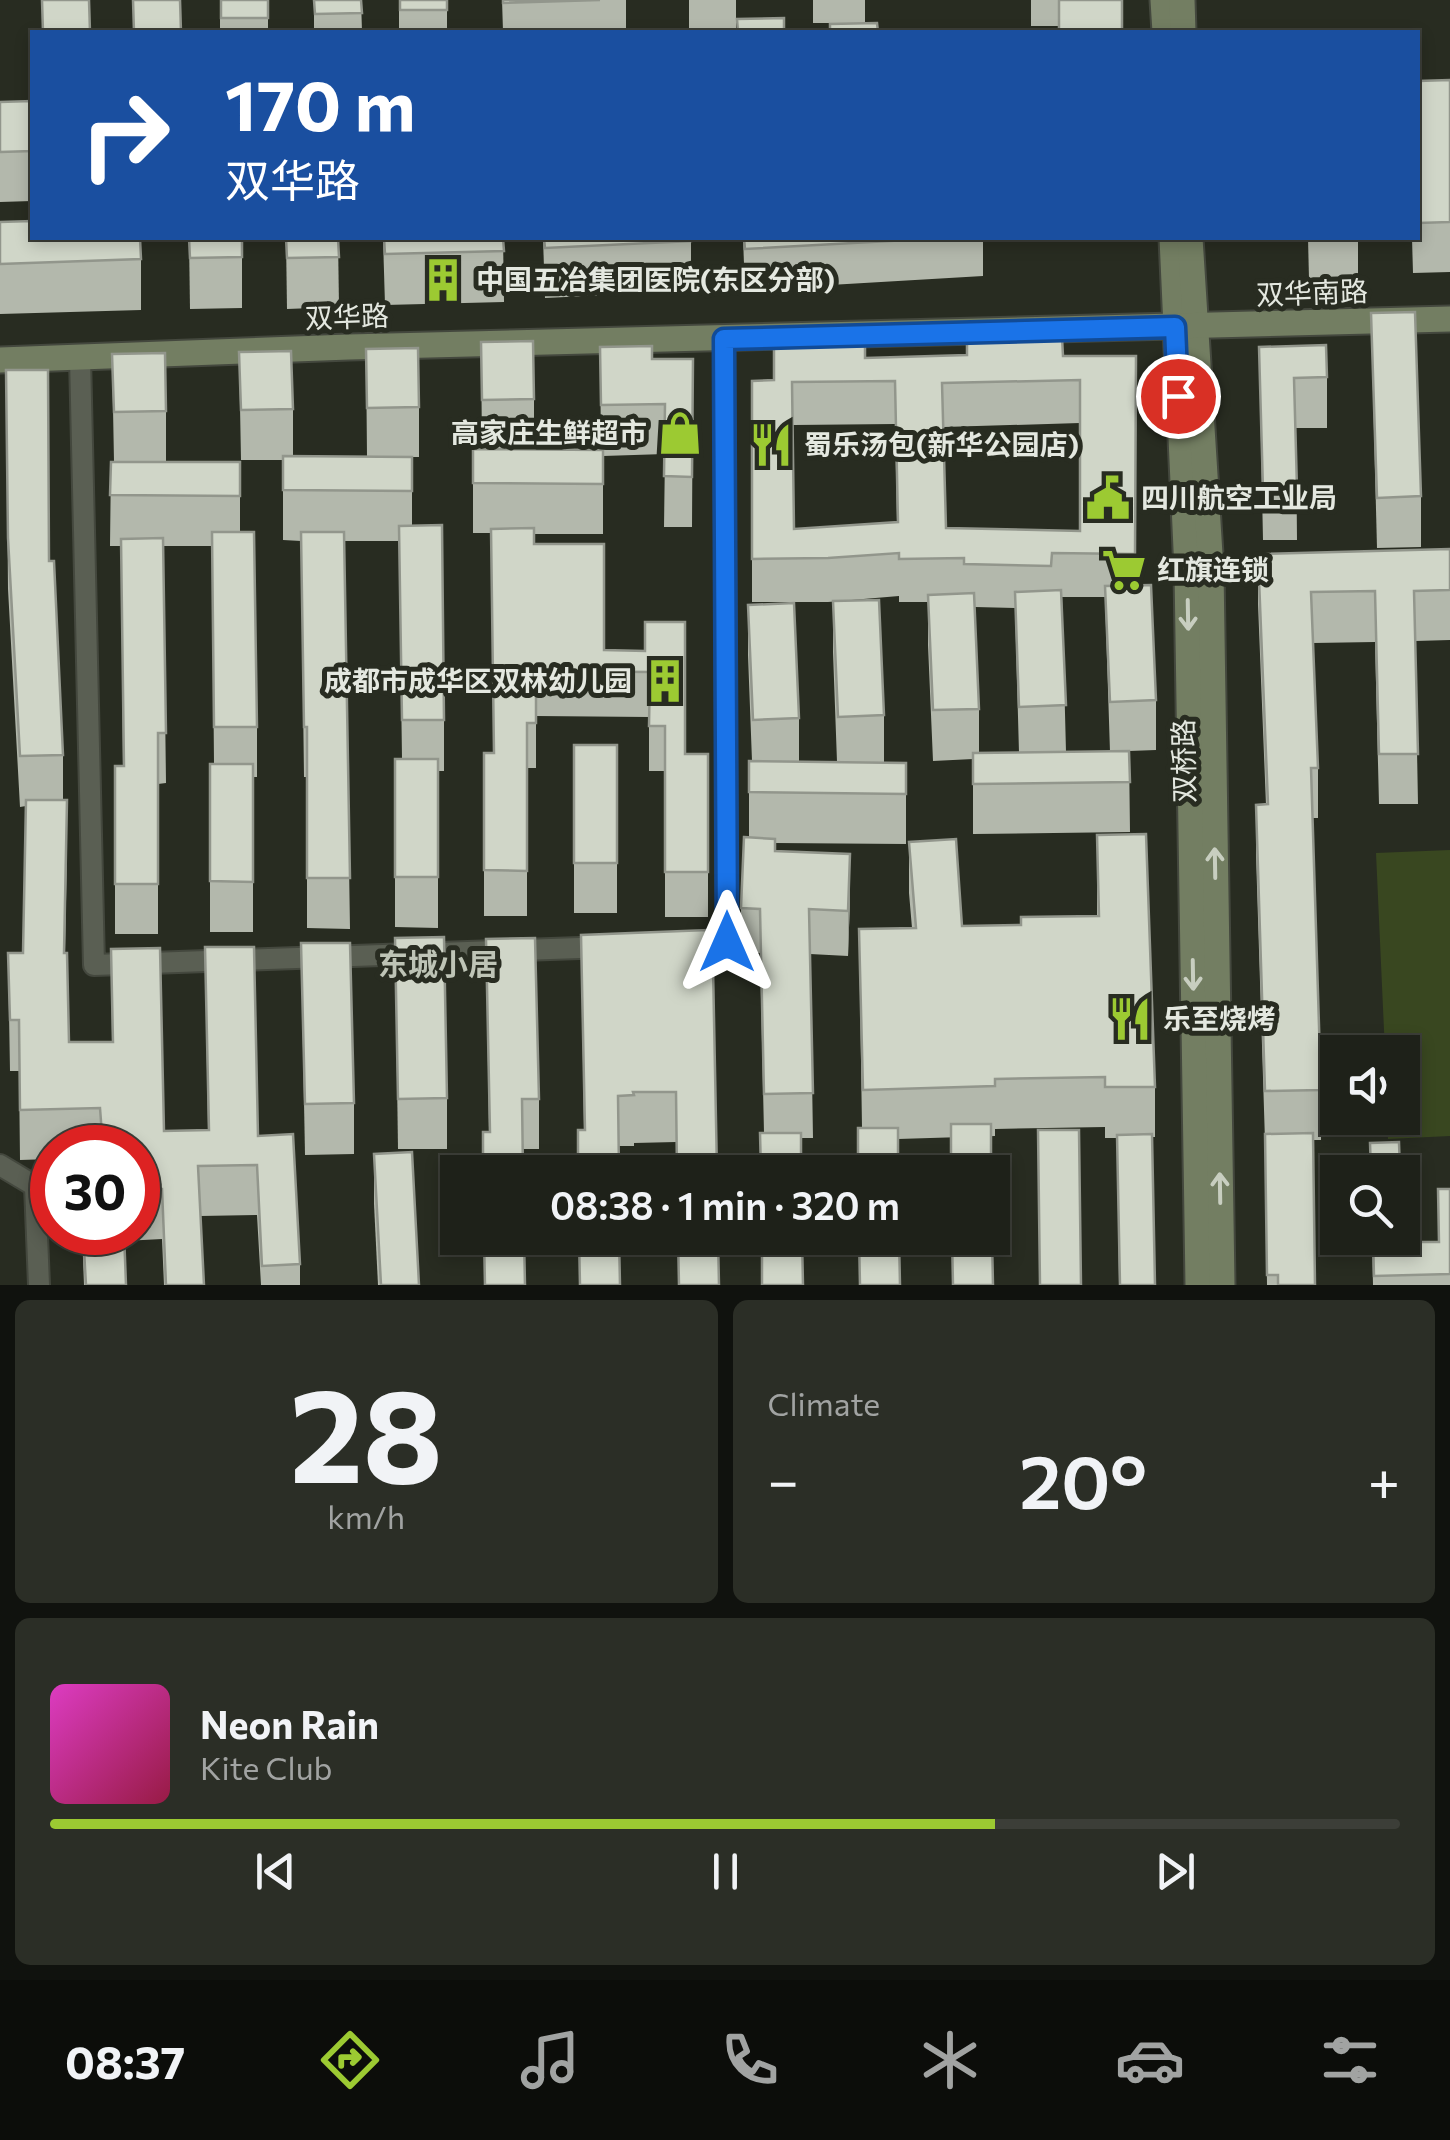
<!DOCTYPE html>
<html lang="en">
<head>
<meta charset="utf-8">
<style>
  body { margin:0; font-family:Commissioner,"Noto Sans SC",sans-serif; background:#2b2e26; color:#f1f3f6; height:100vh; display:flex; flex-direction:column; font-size:38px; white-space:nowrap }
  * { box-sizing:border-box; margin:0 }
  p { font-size:32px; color:#a1a3a2 }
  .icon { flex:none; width:55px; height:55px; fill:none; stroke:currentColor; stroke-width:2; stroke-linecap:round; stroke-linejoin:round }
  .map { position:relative; height:1285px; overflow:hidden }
  .drawer { display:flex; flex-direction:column; gap:15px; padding:15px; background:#10120e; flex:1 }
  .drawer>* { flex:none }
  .guide { position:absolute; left:30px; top:30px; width:1390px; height:210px; border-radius:0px; box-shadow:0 5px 15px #0003,0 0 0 2px #3c3e38; background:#1a4fa0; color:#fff; overflow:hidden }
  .controls { position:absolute; left:1320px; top:1035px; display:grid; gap:20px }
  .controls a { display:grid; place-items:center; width:100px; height:100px; border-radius:0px; background:#1e2119; box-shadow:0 5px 15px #0003,0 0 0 2px #3c3e38; font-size:50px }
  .speed { position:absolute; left:30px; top:1125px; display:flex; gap:20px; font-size:50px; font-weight:700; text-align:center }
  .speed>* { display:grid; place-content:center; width:130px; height:130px; border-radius:50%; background:#1e2119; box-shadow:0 5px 15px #0003,0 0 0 2px #3c3e38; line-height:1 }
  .speed .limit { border:15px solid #d22; background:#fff; color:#111 }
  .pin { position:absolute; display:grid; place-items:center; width:85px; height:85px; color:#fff; margin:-42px; border:5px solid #fff; border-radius:50%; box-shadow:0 2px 10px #0007 }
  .me { position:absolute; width:110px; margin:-55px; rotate:0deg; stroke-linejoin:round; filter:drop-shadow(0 0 8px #0008) }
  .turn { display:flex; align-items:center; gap:35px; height:210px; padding:0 30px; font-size:45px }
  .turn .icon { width:130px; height:130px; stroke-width:2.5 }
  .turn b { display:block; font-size:70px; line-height:85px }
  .big { font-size:75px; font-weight:600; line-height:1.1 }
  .drawer .card { flex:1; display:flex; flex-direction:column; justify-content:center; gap:15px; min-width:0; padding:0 35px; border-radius:15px; background:#2b2e26 }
  .drawer .dial { align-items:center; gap:0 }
  .dial b { font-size:130px; line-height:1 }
  .song { display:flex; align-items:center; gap:30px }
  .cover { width:120px; height:120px; border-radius:15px; background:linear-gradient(135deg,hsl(310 70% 55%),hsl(340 70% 35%)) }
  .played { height:10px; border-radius:5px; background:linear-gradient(90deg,#9cca32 70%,#3c3e38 70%) }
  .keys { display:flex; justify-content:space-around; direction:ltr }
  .heat { display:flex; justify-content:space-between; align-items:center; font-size:55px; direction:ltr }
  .drawer .tiles { flex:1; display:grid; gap:15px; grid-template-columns:1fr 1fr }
  .card:last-child { grid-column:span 2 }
  .trip { position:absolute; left:440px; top:1155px; width:570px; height:100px; border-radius:0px; background:#1e2119; box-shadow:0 5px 15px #0003,0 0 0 2px #3c3e38; font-weight:600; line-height:100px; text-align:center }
  .tabs { display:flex; height:160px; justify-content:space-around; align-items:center; background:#0c0d0a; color:#a1a3a2 }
  .tabs .icon { width:70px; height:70px }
  .tabs .active { color:#9cca32 }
  .tabs b { font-size:45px; color:#f1f3f6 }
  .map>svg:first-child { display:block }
  .green { fill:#394720 }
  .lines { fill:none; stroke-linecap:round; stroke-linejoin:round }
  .street-casing { stroke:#44483e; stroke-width:24 }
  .secondary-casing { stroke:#44483e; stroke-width:29 }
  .street { stroke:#5a5f53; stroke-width:20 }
  .secondary { stroke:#737e62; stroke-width:25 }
  .wall { fill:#b3b8ac; fill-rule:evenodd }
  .shaded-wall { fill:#92968c }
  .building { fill:#d0d6c8; stroke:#92968c; stroke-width:2.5; fill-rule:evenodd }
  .oneway { stroke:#c8cec0 }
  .route-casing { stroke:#114b97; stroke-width:25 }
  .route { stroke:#1a73e8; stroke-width:18 }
  .labels { text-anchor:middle; stroke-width:10; stroke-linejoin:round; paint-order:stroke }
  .poi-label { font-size:28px; font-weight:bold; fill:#e4e8e0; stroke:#282c21; text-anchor:start }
  .street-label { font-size:28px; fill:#e4e8e0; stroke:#282c21 }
  .neighbourhood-label { font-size:30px; font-weight:bold; fill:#bec4b6; stroke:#282c21 }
</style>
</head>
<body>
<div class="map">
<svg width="1450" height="1285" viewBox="0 0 1450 1285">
  <rect width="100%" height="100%" fill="#282c21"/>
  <!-- green -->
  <polygon class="green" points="1450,850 1450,1136 1388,1139 1387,1118 1402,1118 1402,1052 1385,1052 1376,853"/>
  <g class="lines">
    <!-- street casing -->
    <g class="street-casing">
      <g id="street">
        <polyline points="80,357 94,965 608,947"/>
        <polyline points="1199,571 1285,568"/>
        <polyline points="682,944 727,942 724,339"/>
        <polyline points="0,1165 35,1186 39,1285"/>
      </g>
    </g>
    <!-- secondary casing -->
    <g class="secondary-casing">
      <g id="secondary">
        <polyline points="1163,0 1165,32"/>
        <polyline points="1182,0 1183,32"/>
        <polyline points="1172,238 1187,571 1198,1285"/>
        <polyline points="1190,238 1211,570 1222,1285"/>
        <polyline points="0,360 349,347 1450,319"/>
      </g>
    </g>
    <!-- street -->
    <use href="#street" class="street"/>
    <!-- secondary -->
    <use href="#secondary" class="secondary"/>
  </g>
  <!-- wall -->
  <g class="wall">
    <rect x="220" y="0" width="48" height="32"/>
    <polygon points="314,0 361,0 362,32 314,32"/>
    <rect x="399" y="0" width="48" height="32"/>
    <polygon points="502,0 626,0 626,32 503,32"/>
    <rect x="689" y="0" width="47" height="32"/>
    <rect x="813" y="0" width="52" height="23"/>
    <polygon points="1031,0 1122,0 1059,26 1031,26"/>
    <polygon points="1450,80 1450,272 1413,273 1412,238 1418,238 1418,81"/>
    <polygon points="32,101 32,201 0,202 0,102"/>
    <polygon points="0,222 141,259 141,310 0,314"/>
    <polygon points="189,238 242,238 242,308 190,309"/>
    <polygon points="286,238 338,238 339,307 287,309"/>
    <polygon points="383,238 503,238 504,302 385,305"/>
    <polygon points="543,238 691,238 691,291 545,298"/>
    <polygon points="743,238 983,238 983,276 745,290"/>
    <rect x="1021" y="238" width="102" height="1"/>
    <polygon points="1308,238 1358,238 1358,278 1309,279"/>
    <polygon points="1371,313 1421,496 1421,547 1377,548"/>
    <polygon points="481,342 534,399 534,450 601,450 600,347 652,359 693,359 692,527 664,527 665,454 603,456 603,534 534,534 534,544 604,650 645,651 685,754 708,754 708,917 665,917 665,771 649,771 649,717 536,716 536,768 527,768 527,916 484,916 484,753 494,753 491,533 473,533 473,449 482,449"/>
    <polygon points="1259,347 1327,377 1327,428 1296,428 1297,540 1263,540"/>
    <polygon points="366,349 419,407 419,457 403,457 412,457 412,526 444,720 444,771 438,771 438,928 395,927 395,759 402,759 399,541 344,541 350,929 307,928 307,777 304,777 301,541 283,540 283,460 241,460 239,352 293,409 293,456 367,457"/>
    <polygon points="112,354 166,411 166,461 240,462 240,532 257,727 257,777 253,777 253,932 210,932 210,764 214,764 212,546 163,546 166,783 158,784 158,934 115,934 115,766 123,766 121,546 110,546 111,462 114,462"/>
    <path d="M 1063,356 L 1136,356 L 1135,585 L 1156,700 L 1156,750 L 1129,751 L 1130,832 L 973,834 L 973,759 L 933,761 L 928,645 L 928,602 L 899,602 L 899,596 L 828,602 L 752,602 L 752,381 L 774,380 L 865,358 ZM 1080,423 L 1080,531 L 946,528 L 944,427 ZM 895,424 L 897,522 L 794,529 L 793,425 ZM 1062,597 L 1105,597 L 1110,752 L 1066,752 ZM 975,607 L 1015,608 L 1019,753 L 979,753 L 979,709 Z"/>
    <polygon points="6,370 63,755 63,800 67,851 65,953 69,1042 112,1042 111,949 164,1131 208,1130 205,947 258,1136 300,1264 300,1285 261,1285 257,1215 200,1216 204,1285 164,1285 162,1239 124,1241 126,1285 84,1285 82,1232 138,1232 138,1148 52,1148 52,1159 20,1160 19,1071 10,1071 8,953 23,953 26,806 20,807 8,589"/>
    <polygon points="1450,549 1450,640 1415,641 1418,804 1379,804 1375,642 1313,643 1318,768 1318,818 1312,818 1321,1090 1321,1140 1313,1140 1315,1285 1267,1285 1265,1141 1256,855 1256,805 1266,805 1258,604 1258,554"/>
    <polygon points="833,601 884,715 884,763 906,763 906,844 775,843 775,851 850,899 848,956 810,954 813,1138 801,1138 764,1133 760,953 741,952 741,908 749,837 749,761 752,761 748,655 748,605 799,718 799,762 837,762 833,652"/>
    <rect x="574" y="745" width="43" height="168"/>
    <polygon points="1097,835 1155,1087 1155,1137 1152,1137 1155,1285 1119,1285 1117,1138 1105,1138 1105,1127 995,1129 995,1136 898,1139 862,1128 859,929 912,928 909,893 909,842 962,926 1021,925 1097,916"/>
    <polygon points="581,935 708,967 717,1172 676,1172 676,1142 634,1143 634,1146 618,1146 584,1130"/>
    <polygon points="395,938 447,1098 447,1149 398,1149"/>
    <polygon points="486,939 539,1099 539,1149 523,1149 489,1132"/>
    <polygon points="301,943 354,1103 354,1154 305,1155"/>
    <polygon points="374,1154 419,1285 378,1285 374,1204"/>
    <polygon points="1450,1189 1450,1285 1373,1285 1372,1238 1401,1242 1439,1242"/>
  </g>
  <!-- shaded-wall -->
  <polygon class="shaded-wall" points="850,854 850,899 848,956 848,911"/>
  <!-- building -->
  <g class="building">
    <polygon points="42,0 89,0 90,32 43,32"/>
    <polygon points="133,0 180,0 181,32 134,32"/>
    <rect x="221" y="0" width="47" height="18"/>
    <polygon points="314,0 361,0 362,13 315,14"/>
    <rect x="400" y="0" width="47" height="10"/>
    <polygon points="503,0 600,0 503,3"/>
    <rect x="1059" y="0" width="63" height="32"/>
    <polygon points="784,18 784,32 738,32 737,19"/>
    <polygon points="877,23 878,32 830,32 830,24"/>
    <polygon points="1450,80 1450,222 1418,223 1418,81"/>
    <polygon points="32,101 32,151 0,152 0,102"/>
    <polygon points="32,221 32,238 140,238 141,259 0,264 0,222"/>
    <polygon points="189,238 242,238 242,257 190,258"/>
    <polygon points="286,238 338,238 339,257 287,258"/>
    <polygon points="384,238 503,238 504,251 385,254"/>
    <polygon points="544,238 691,238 691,241 545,248"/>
    <polygon points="744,238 944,238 745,249"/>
    <polygon points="1415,312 1421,496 1377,498 1371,313"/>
    <path d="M 1062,337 L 1063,356 L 1136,356 L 1135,554 L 1052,553 L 1051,566 L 964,564 L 964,558 L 899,559 L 899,553 L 828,558 L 752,559 L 752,381 L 774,380 L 774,347 L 865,346 L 865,358 L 967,355 L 967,340 ZM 1080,380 L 1080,531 L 946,528 L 942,383 ZM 895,381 L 898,522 L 794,529 L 792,382 Z"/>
    <polygon points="533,341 534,399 482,400 481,342"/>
    <polygon points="1326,345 1327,377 1294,378 1297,489 1263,490 1259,347"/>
    <polygon points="652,346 652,359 693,359 692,477 664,476 665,404 601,405 600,347"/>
    <polygon points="418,348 419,407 367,408 366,349"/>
    <polygon points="291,351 293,409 241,410 239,352"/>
    <polygon points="165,353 166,411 114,412 112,354"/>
    <polygon points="6,370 48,370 49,561 54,561 63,755 20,756 8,538"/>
    <polygon points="473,449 603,450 603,484 473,483"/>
    <polygon points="283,456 412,457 412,491 283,490"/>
    <polygon points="111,462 240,462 240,496 110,495"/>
    <polygon points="442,525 444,720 402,720 399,526"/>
    <polygon points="534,528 534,544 604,544 604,650 645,651 645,622 685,622 685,754 708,754 708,872 665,872 665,726 649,726 650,672 536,671 536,723 527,723 527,871 484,870 484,753 494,753 491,529"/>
    <polygon points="212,532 254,532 257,727 214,727"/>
    <polygon points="301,532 344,532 350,878 307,878 307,727 304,727"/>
    <polygon points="163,538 166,733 158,733 158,884 115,884 115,766 124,766 121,539"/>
    <polygon points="1450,549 1450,590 1414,591 1418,754 1379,754 1375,591 1311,592 1318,768 1311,768 1321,1090 1265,1091 1256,805 1268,804 1258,554"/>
    <polygon points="1151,585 1156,700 1110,702 1105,586"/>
    <polygon points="1061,590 1066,705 1019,707 1015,592"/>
    <polygon points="974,593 979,709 933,710 928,595"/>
    <polygon points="879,600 884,715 838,717 833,601"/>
    <polygon points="794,603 799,718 753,720 748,605"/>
    <rect x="574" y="745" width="43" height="118"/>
    <polygon points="1129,751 1130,782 973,784 973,753"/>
    <rect x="395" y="759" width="43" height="118"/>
    <polygon points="749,761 906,763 906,794 749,792"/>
    <polygon points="210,764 253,764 253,882 210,881"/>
    <polygon points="26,800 67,800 64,953 67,953 69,1042 113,1042 111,949 160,948 164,1131 209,1130 205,947 254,947 258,1136 293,1134 300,1264 262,1266 257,1165 198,1166 204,1285 166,1285 162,1189 138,1190 138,1148 103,1148 100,1108 20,1110 19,1020 10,1020 8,953 23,953"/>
    <polygon points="1146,834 1155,1087 1105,1087 1105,1077 995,1079 995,1086 863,1090 859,929 916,928 909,842 956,839 962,926 1021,925 1021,917 1099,916 1097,835"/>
    <polygon points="744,837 775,839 775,851 850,854 848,911 809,909 813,1093 764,1094 760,909 741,908"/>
    <polygon points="708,930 708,967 713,967 717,1172 677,1172 676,1092 633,1092 634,1095 618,1096 619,1172 578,1172 578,1130 585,1130 581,935"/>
    <polygon points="444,937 447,1098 398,1099 395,938"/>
    <polygon points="535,938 539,1099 522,1099 523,1172 483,1172 483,1132 490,1132 486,939"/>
    <polygon points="301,943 350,943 354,1103 305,1104"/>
    <rect x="951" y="1124" width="40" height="48"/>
    <rect x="858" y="1128" width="40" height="44"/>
    <polygon points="1038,1130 1079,1130 1081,1285 1040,1285"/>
    <polygon points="760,1133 801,1133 801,1172 761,1172"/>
    <polygon points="1313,1133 1315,1285 1278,1285 1278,1275 1267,1275 1265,1134"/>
    <polygon points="1152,1134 1155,1285 1120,1285 1117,1135"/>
    <polygon points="1399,1142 1400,1172 1371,1172 1370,1143"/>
    <polygon points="412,1152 419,1285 381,1285 374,1154"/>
    <polygon points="1438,1189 1450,1189 1450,1274 1374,1276 1373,1238 1401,1238 1401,1242 1439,1242"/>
    <polygon points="83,1232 124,1232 126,1285 86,1285"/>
    <polygon points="484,1238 524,1238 525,1285 485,1285"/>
    <polygon points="579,1238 619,1238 620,1285 580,1285"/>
    <polygon points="678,1238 718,1238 719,1285 679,1285"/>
    <polygon points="762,1238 802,1238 803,1285 762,1285"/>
    <polygon points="859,1238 899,1238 900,1285 860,1285"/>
    <polygon points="952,1238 992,1238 993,1285 953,1285"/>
  </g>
  <!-- one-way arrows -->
  <defs><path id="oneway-shaft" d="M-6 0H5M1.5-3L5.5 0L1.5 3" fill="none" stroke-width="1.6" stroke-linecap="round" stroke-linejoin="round" transform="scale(2.5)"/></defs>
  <g class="oneway">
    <use href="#oneway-shaft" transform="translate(1188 615) rotate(89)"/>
    <use href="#oneway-shaft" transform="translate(1215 863) rotate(-91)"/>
    <use href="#oneway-shaft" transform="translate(1193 975) rotate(89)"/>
    <use href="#oneway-shaft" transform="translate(1220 1188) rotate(-91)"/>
  </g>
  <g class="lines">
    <!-- route casing -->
    <g class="route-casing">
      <polyline id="route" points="727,942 724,339 1175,327 1178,396"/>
    </g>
    <!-- route -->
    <use href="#route" class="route"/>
  </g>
  <!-- icons -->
  <defs>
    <g id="building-bare" transform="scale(3.45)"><path d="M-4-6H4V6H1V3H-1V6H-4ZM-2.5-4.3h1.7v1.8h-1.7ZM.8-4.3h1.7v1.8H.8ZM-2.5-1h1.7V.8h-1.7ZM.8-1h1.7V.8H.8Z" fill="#9cca32" stroke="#282c21" stroke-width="2.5" paint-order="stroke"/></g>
    <g id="shop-bare" transform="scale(3.45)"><path d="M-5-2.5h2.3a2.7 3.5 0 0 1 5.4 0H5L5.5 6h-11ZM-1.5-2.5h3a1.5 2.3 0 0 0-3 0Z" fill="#9cca32" stroke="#282c21" stroke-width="2.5" paint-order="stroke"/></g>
    <g id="restaurant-bare" transform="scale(3.45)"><path d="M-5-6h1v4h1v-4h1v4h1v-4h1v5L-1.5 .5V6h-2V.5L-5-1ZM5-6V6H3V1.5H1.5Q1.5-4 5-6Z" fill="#9cca32" stroke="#282c21" stroke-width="2.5" paint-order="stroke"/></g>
    <g id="civic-bare" transform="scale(3.45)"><path d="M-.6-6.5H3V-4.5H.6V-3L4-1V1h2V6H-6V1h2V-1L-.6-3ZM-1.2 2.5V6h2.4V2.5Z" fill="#9cca32" stroke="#282c21" stroke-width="2.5" paint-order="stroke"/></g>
    <g id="supermarket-bare" transform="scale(3.45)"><path d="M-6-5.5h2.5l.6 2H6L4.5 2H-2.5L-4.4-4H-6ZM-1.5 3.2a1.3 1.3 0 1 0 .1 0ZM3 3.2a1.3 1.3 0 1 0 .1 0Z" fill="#9cca32" stroke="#282c21" stroke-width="2.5" paint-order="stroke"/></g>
  </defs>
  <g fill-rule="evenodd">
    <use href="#building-bare" x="443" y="280"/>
    <use href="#shop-bare" x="680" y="433"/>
    <use href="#restaurant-bare" x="771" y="445"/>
    <use href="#civic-bare" x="1108" y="498"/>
    <use href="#supermarket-bare" x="1124" y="570"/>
    <use href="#building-bare" x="665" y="681"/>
    <use href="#restaurant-bare" x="1130" y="1019"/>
  </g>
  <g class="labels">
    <!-- poi labels -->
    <g class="poi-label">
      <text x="476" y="290">中国五冶集团医院(东区分部)</text>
      <text x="647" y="443" text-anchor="end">高家庄生鲜超市</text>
      <text x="804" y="455">蜀乐汤包(新华公园店)</text>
      <text x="1141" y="508">四川航空工业局</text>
      <text x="1157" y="580">红旗连锁</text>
      <text x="632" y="691" text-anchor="end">成都市成华区双林幼儿园</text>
      <text x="1163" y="1029">乐至烧烤</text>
    </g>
    <!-- street labels -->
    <g class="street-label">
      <text transform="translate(1312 293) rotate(-2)" y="10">双华南路</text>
      <text transform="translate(347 317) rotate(-2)" y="10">双华路</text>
      <text transform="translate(1184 761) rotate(-91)" y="10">双桥路</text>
    </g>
    <!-- neighbourhood labels -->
    <g class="neighbourhood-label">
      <text x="438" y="975">东城小居</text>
    </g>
  </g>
</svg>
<div class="controls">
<a><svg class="icon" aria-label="sound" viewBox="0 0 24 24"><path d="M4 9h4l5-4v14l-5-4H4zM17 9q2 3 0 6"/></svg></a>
<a><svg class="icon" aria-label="search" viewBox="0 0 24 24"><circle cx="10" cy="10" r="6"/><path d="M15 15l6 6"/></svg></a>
</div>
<div class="speed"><div class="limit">30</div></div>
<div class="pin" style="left:1178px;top:396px;background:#d93025"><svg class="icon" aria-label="arrive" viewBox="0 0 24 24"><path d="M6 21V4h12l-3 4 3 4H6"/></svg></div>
<svg class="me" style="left:727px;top:942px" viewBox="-20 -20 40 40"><path d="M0-17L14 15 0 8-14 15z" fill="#1a73e8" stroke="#fff" stroke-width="4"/></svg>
<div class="trip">08:38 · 1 min · 320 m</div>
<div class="guide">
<div class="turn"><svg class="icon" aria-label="right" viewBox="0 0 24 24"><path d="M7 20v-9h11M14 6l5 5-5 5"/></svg><div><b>170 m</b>双华路</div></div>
</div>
</div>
<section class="drawer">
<div class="tiles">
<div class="card dial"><b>28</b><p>km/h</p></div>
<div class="card"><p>Climate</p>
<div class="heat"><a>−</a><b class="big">20°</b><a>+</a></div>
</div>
<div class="card">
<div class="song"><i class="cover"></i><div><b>Neon Rain</b><p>Kite Club</p></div></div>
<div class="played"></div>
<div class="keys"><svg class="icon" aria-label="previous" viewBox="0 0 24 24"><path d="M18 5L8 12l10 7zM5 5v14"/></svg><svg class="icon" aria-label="pause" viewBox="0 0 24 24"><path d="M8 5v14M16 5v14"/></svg><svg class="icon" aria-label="next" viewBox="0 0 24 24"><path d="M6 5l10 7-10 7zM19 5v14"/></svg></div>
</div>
</div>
</section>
<nav class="tabs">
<b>08:37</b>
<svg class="icon active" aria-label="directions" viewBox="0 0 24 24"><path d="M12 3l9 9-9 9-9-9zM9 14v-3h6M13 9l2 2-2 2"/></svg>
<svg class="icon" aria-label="music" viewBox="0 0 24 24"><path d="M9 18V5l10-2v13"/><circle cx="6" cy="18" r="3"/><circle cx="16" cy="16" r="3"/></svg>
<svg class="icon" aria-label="phone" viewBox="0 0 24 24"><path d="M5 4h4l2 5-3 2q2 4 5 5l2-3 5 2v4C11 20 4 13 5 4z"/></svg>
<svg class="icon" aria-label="climate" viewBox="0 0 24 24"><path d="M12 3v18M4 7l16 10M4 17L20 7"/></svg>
<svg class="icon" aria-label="car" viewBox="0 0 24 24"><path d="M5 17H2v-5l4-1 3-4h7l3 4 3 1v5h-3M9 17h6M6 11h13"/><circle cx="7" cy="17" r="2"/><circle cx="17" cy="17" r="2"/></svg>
<svg class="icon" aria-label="filters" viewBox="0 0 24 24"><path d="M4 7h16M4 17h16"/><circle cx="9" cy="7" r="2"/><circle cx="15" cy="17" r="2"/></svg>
</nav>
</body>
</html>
